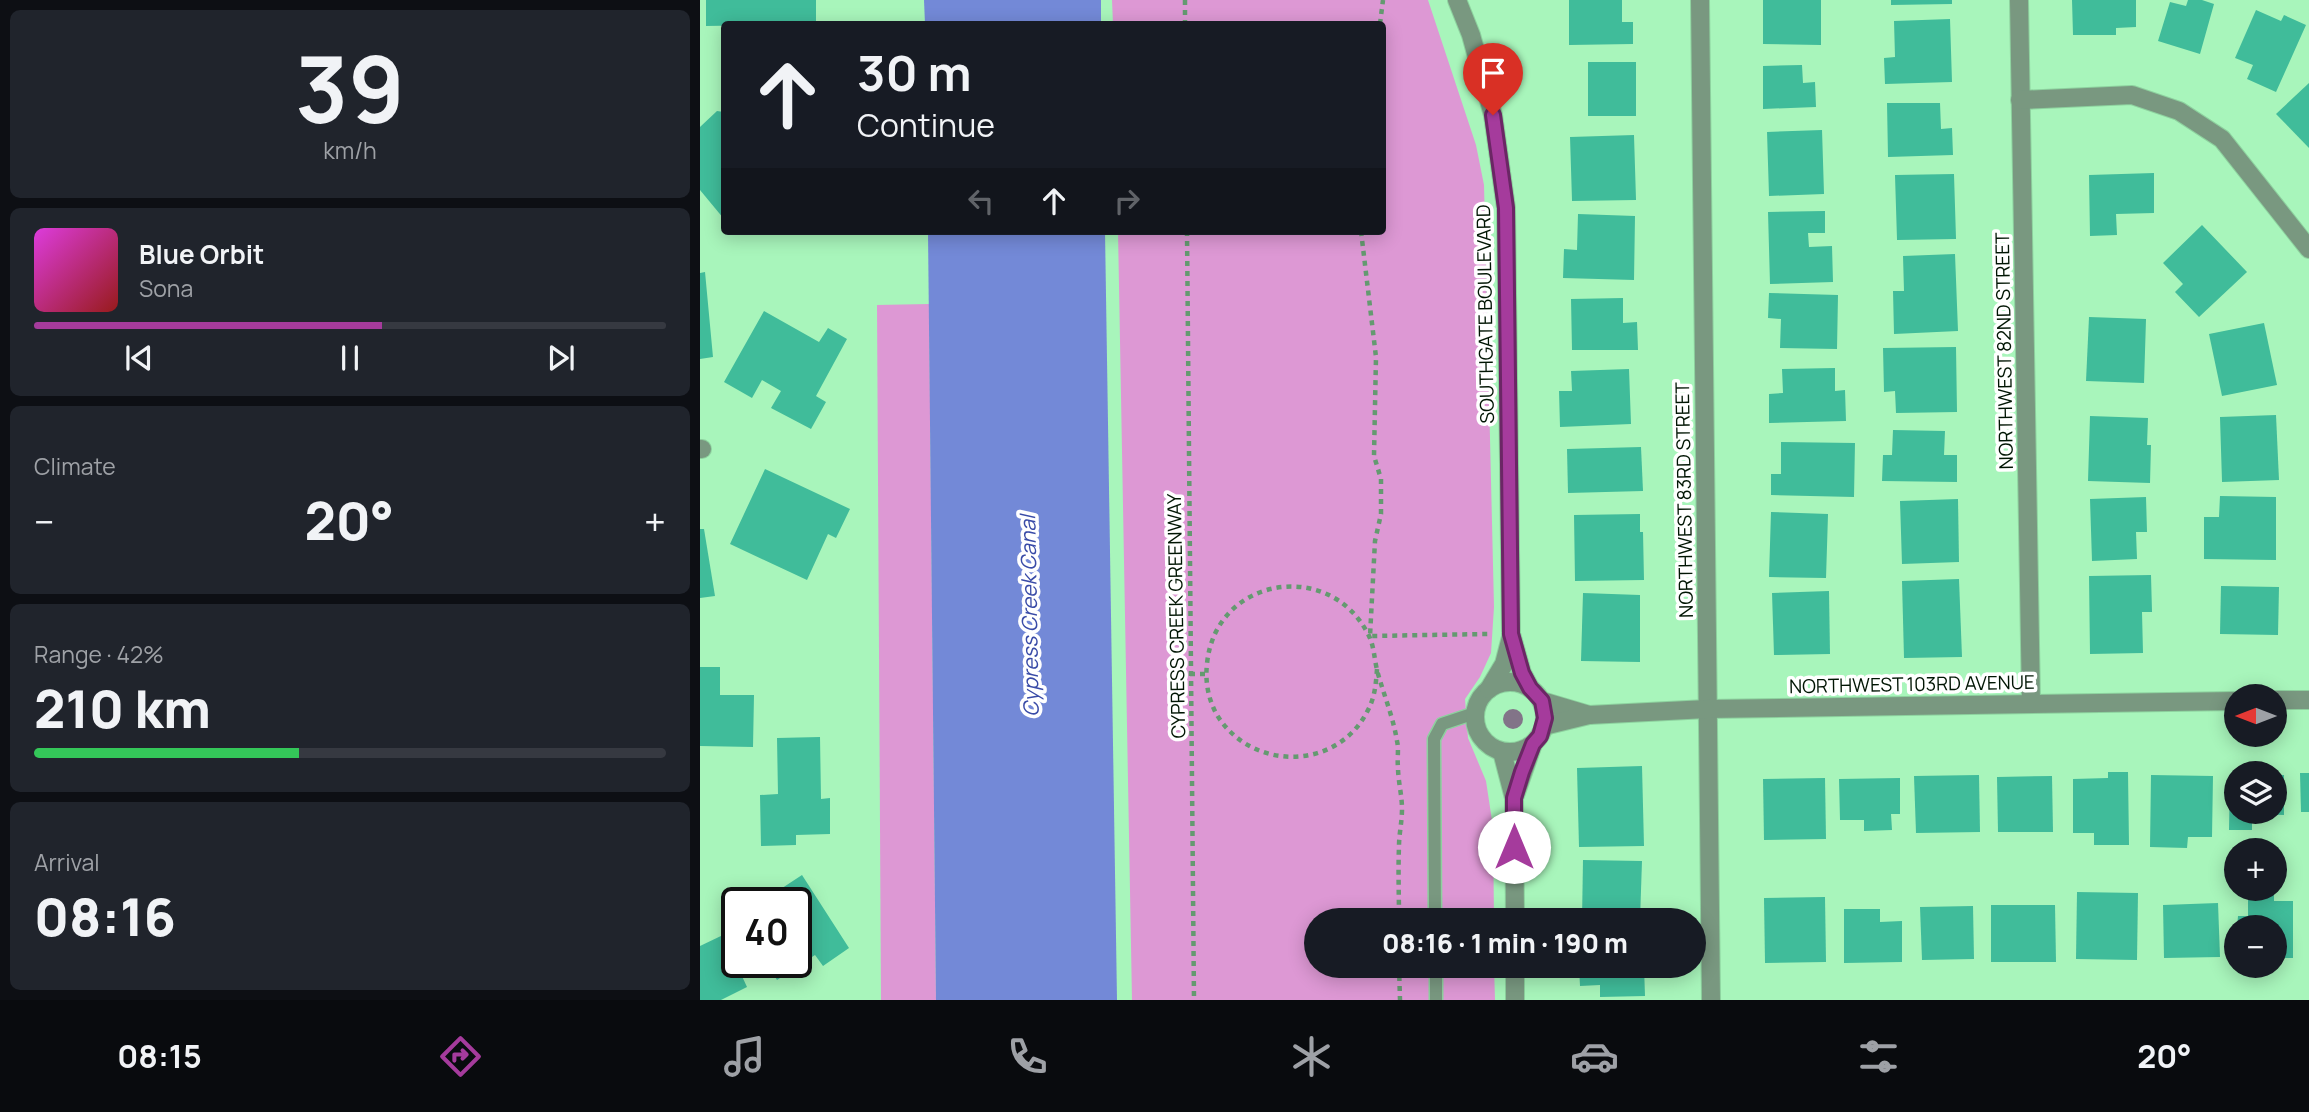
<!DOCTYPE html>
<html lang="en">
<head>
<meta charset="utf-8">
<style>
  body { margin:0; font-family:Manrope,sans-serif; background:#20242c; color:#f1f3f6; height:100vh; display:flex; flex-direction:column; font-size:26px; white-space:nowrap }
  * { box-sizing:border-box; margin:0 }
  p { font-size:23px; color:#9ea1a6 }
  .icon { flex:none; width:38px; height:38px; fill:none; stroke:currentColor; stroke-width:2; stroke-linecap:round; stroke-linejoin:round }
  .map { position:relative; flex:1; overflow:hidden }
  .drawer { display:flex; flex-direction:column; gap:10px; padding:10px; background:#0d0f14; width:700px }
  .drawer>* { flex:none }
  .top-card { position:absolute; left:21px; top:21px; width:665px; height:214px; border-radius:7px; box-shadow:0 4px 18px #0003; background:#171b24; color:#f1f3f6; overflow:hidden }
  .needle { width:46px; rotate:270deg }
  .fabs { position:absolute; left:1524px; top:684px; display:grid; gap:14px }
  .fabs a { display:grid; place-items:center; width:63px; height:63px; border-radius:50%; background:#171b24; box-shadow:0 4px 18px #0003; font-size:35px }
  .speed { position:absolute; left:21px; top:887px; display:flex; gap:14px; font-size:35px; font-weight:700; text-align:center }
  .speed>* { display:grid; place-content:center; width:91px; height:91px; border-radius:50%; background:#171b24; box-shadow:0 4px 18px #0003; line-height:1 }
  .speed .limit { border:4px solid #111; border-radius:10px; background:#fff; color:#111 }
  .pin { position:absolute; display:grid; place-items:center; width:60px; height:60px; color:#fff; margin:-72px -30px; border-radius:50% 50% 50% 0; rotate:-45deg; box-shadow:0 0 7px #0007 }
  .pin .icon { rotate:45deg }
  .me { position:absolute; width:77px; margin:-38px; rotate:0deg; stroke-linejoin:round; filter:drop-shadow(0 0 5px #0008) }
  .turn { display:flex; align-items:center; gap:24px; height:147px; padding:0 21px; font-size:32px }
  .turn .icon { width:91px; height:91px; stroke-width:2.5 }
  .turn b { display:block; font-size:49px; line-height:60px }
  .lanes { display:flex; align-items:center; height:66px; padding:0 21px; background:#0003; justify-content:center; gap:35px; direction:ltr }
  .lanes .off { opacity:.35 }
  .big { font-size:52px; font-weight:800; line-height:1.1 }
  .drawer .card { flex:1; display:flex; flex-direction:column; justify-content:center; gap:10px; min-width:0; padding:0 24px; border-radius:10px; background:#20242c }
  .drawer .dial { align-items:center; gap:0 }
  .dial b { font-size:91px; line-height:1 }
  .song { display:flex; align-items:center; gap:21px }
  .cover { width:84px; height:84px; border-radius:10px; background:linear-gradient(135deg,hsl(300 70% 55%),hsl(0 70% 35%)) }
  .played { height:7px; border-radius:4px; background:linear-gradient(90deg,#a53b9c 55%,#363941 55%) }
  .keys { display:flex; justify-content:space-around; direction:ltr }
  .heat { display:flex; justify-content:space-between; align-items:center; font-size:38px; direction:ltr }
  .charge { height:10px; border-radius:5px; background:linear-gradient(90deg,#34c759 42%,#363941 0) }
  .trip { position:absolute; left:604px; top:908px; width:402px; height:70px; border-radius:35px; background:#171b24; box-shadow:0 4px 18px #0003; font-weight:800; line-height:70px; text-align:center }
  .tab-bar { display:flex; height:112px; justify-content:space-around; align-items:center; background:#090b0e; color:#9ea1a6 }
  .tab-bar .icon { width:49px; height:49px }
  .tab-bar .selected { color:#a53b9c }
  .tab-bar b { font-size:32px; color:#f1f3f6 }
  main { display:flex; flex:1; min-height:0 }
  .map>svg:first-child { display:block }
  .green { fill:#dd98d4 }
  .water { fill:#7389d7 }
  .building { fill:#40bc9a }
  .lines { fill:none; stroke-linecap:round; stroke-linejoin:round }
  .service-casing { stroke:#8dd19e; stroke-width:15 }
  .minor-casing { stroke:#8dd19e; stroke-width:20 }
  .tertiary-casing { stroke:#8dd19e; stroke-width:20 }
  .path { stroke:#649a70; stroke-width:4.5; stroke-dasharray:5 5; stroke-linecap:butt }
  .service { stroke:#799880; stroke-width:12 }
  .minor { stroke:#799880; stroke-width:18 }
  .tertiary { stroke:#799880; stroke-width:18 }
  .tree { fill:#827488 }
  .route-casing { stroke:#6b2665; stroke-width:18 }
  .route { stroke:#a53b9c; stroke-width:12 }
  .labels { text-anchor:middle; stroke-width:7; stroke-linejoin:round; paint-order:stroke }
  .street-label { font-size:19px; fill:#001503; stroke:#fff }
  .water-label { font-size:21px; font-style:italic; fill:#394ba7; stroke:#fff }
</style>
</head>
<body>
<main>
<section class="drawer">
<div class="card dial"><b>39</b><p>km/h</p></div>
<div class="card">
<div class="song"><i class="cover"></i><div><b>Blue Orbit</b><p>Sona</p></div></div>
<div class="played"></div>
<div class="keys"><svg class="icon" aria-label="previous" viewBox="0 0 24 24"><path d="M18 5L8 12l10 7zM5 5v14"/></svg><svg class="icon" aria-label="pause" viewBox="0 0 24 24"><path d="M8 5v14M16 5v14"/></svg><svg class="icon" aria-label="next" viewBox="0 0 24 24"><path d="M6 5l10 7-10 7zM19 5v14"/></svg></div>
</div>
<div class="card"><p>Climate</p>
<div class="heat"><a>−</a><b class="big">20°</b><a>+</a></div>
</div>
<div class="card"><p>Range · 42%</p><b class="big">210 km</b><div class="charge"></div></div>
<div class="card"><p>Arrival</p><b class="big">08:16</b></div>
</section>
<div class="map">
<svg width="1609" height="1000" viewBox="0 0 1609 1000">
  <rect width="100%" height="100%" fill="#a8f5bb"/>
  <!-- green -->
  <g class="green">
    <polygon points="412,0 728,0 776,145 784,185 794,607 791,653 780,677 765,699 768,738 786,781 793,827 794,920 616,920 616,966 794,966 795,1000 432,1000 418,231 682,231 682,24 413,24"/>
    <polygon points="229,304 236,1000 181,1000 177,305"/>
  </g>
  <!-- water -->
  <g class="water">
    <polygon points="224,0 401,0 401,24 225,24"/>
    <polygon points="228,231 405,231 417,1000 236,1000"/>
  </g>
  <!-- building -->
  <g class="building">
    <polygon points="6,0 116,0 116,24 6,26"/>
    <polygon points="869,0 922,0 922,22 933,22 933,44 869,45"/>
    <polygon points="1063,0 1121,0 1121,45 1063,44"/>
    <polygon points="1191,0 1252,0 1252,4 1191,5"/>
    <polygon points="1372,0 1436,0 1436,27 1416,28 1416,35 1373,35"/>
    <polygon points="1488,0 1502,0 1514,4 1500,54 1458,41 1470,2 1486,6"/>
    <polygon points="1556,10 1581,21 1584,15 1606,25 1576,92 1547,79 1553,65 1535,58"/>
    <polygon points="1250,19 1252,82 1185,84 1184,58 1195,57 1194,21"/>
    <rect x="888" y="62" width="48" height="54"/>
    <polygon points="1102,65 1103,83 1115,82 1116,107 1063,109 1063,66"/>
    <polygon points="1609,83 1609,148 1576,114"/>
    <polygon points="1187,103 1240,103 1241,129 1252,128 1253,155 1188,157"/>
    <polygon points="17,111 24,112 24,219 0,190 0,127"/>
    <polygon points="1122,130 1124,194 1069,196 1067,132"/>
    <polygon points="934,135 936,200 872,201 870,137"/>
    <polygon points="1454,173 1454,213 1416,214 1417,235 1390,236 1389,175"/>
    <polygon points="1254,174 1256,239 1197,240 1195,175"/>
    <polygon points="1125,211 1125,233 1108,233 1109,247 1132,246 1133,282 1070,284 1068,212"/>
    <polygon points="878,214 935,216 934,280 863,278 864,249 877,250"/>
    <polygon points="1502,225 1547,272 1499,317 1475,292 1483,284 1463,263"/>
    <polygon points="1255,254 1258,331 1194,334 1193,291 1204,291 1203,256"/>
    <polygon points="5,272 13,357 0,359 0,273"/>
    <polygon points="1069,293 1138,295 1137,349 1080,348 1081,319 1068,318"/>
    <polygon points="923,298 923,323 937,322 938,350 872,350 871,299"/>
    <polygon points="64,311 119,342 128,328 147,339 116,396 126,402 111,429 71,408 81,391 62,380 52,398 24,382"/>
    <polygon points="1389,317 1446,319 1444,383 1386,381"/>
    <polygon points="1564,323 1577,385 1522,396 1509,334"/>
    <polygon points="1256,347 1257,412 1196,413 1195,391 1184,392 1183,348"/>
    <polygon points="1135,368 1135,391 1145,390 1146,421 1069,423 1069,394 1083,393 1082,369"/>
    <polygon points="929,369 931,424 860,427 859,391 872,391 871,371"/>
    <polygon points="1576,415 1579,480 1522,482 1520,417"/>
    <polygon points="1390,416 1448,418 1447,445 1451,445 1450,483 1388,481"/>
    <polygon points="1193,430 1245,431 1244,455 1257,455 1257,482 1182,481 1183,455 1192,455"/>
    <polygon points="1081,442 1155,443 1154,497 1071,495 1071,474 1081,474"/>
    <polygon points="941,447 943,491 868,493 867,449"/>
    <polygon points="65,469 150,509 136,538 128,534 107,580 30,544"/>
    <polygon points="1520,496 1576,497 1576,560 1504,559 1504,517 1519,517"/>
    <polygon points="1446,497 1447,532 1436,532 1437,559 1392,561 1390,499"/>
    <polygon points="1258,499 1259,562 1202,564 1200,501"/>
    <polygon points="1071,512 1128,514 1126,578 1069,577"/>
    <polygon points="940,514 940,532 943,532 944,580 875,581 874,515"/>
    <polygon points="0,529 4,529 15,596 0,598"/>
    <polygon points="1451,575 1452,612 1442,612 1443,653 1390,654 1389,576"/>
    <polygon points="1259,579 1262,657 1204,658 1202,581"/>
    <polygon points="1521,586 1579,587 1578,635 1520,634"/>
    <polygon points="1129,591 1130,654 1074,655 1072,593"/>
    <polygon points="883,593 940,595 940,662 881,661"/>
    <polygon points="0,667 20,667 20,695 54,695 53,747 0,746"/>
    <polygon points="120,737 121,799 130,798 130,834 96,835 96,845 61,846 60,795 78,794 77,738"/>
    <polygon points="942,766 944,846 879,847 877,768"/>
    <polygon points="1408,772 1428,772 1429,845 1394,845 1394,833 1373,833 1373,779 1408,778"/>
    <polygon points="1600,773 1609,773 1609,812 1601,812"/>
    <polygon points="1279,775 1280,832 1216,833 1214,776"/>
    <polygon points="1451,775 1513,776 1512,837 1488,837 1487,848 1450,847"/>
    <polygon points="1530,775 1536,775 1536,812 1575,812 1575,775 1584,775 1584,815 1552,814 1552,830 1529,830"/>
    <polygon points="1352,776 1353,832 1298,832 1297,777"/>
    <polygon points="1125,778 1126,839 1064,840 1063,779"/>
    <polygon points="1200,778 1200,814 1191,814 1192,830 1164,831 1164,820 1140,820 1139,779"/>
    <polygon points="883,860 942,861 940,920 882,920"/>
    <polygon points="102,875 149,948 123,966 115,955 77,980 66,962 96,962 96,903 51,903 59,898 61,902"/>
    <polygon points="1548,891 1574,891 1574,901 1593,901 1593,958 1575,958 1575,928 1537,928 1538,916 1548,916"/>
    <polygon points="1377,892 1438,893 1437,960 1376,959"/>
    <polygon points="1125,897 1126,962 1065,963 1064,898"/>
    <polygon points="1518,903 1520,957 1464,958 1463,905"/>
    <polygon points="1291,905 1355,905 1356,962 1291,962"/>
    <polygon points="1273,906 1274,959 1222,960 1220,907"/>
    <polygon points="1144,909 1180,909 1180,922 1202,921 1202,962 1144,963"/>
    <polygon points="23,935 47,987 21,1000 0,1000 0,946"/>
    <polygon points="879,966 944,966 945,996 900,997 900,985 880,986"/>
  </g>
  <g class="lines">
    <!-- service casing -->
    <g class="service-casing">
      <g id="service">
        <polyline points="735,920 734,739 742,724 775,713"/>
        <polyline points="736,966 736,1000"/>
      </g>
    </g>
    <!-- minor casing -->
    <g class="minor-casing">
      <g id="minor">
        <polyline points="1000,0 1011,1000"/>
        <polyline points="1319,0 1331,702"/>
        <polyline points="1320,100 1432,95 1479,111 1522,139 1609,249"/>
        <polyline points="0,449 2,449"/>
        <polyline points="1575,700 1609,700"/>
        <polyline points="842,701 889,715"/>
        <polyline points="844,726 889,715 1007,709 1536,701"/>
      </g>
    </g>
    <!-- tertiary casing -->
    <g class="tertiary-casing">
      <g id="tertiary">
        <polyline points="757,0 771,35 793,115 806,208 811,634 822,673 830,688"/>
        <circle cx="810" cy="717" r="35"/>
        <polyline points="789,689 804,664 811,637"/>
        <polyline points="802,752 814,798 815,920"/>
        <polyline points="814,798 833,744"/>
        <polyline points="815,966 815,1000"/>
      </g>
    </g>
    <!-- path -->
    <g class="path">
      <polyline points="485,0 485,24"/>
      <polyline points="680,24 683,0"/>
      <polyline points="487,231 494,1000"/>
      <polyline points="661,231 676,357 674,456 681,479 681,514 675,541 670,636 789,634"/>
      <path d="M 677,669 C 676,683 675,697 668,710 C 638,771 552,772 517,715 C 508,699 505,681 507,664 C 515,577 629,558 668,634 C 674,645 674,657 677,670 C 683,693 693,716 697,741 C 699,749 697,759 698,767 C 698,781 702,795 702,809 C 702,822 699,834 699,846 C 698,871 699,896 699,920"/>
      <polyline points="490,674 506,674"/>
      <polyline points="699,966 700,1000"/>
    </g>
    <!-- service -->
    <use href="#service" class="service"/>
    <!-- minor -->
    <use href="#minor" class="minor"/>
    <!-- tertiary -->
    <use href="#tertiary" class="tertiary"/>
  </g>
  <!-- trees -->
  <circle class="tree" cx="813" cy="719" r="10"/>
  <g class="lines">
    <!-- route casing -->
    <g class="route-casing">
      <polyline id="route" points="793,115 806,208 811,634 822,673 830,688 842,701 845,718 840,736 833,744 822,772 814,798 814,847"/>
    </g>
    <!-- route -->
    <use href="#route" class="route"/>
  </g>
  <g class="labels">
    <!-- street labels -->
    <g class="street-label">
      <text transform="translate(785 314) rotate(-91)" y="7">SOUTHGATE BOULEVARD</text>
      <text transform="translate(1304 351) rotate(-91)" y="7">NORTHWEST 82ND STREET</text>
      <text transform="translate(984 500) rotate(-91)" y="7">NORTHWEST 83RD STREET</text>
      <text transform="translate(476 616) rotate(-91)" y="7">CYPRESS CREEK GREENWAY</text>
      <text transform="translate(1212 684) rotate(-1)" y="7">NORTHWEST 103RD AVENUE</text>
    </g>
    <!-- water labels -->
    <g class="water-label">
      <text transform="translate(330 616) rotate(-91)" y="7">Cypress Creek Canal</text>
    </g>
  </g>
</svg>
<div class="fabs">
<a><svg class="needle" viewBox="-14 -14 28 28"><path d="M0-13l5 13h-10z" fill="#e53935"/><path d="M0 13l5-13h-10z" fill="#9ea1a6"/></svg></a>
<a><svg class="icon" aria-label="layers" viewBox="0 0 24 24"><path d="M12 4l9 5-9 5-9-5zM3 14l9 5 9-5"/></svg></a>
<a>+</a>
<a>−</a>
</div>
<div class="speed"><div class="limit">40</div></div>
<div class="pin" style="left:793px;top:115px;background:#d93025"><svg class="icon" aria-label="arrive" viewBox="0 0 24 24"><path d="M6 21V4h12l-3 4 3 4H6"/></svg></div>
<svg class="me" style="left:814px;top:847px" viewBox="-20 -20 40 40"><circle r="19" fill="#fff"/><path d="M0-13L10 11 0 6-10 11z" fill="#a53b9c"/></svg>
<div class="trip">08:16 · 1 min · 190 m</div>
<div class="top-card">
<div class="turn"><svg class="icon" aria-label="ahead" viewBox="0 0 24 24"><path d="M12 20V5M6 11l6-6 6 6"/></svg><div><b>30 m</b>Continue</div></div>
<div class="lanes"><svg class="icon off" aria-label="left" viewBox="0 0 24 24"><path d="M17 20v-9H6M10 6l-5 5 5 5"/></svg><svg class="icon" aria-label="ahead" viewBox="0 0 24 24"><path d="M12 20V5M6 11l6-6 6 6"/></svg><svg class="icon off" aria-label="right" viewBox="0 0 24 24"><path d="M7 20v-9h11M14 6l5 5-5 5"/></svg></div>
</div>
</div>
</main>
<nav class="tab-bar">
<b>08:15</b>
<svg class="icon selected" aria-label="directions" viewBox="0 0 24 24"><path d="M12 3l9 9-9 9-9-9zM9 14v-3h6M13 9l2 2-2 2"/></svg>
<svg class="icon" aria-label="music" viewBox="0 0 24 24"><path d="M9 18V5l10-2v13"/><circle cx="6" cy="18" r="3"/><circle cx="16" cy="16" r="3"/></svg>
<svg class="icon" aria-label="phone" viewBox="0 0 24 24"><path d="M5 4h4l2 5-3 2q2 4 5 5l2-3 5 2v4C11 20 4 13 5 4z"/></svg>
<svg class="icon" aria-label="climate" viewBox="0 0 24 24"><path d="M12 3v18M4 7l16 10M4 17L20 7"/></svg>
<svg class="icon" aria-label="car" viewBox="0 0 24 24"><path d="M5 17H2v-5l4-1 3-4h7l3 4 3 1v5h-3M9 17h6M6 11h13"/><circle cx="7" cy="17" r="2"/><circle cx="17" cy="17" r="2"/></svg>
<svg class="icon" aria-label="filters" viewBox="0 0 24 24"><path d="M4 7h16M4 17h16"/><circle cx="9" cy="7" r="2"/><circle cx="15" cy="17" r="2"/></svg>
<b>20°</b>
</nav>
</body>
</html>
